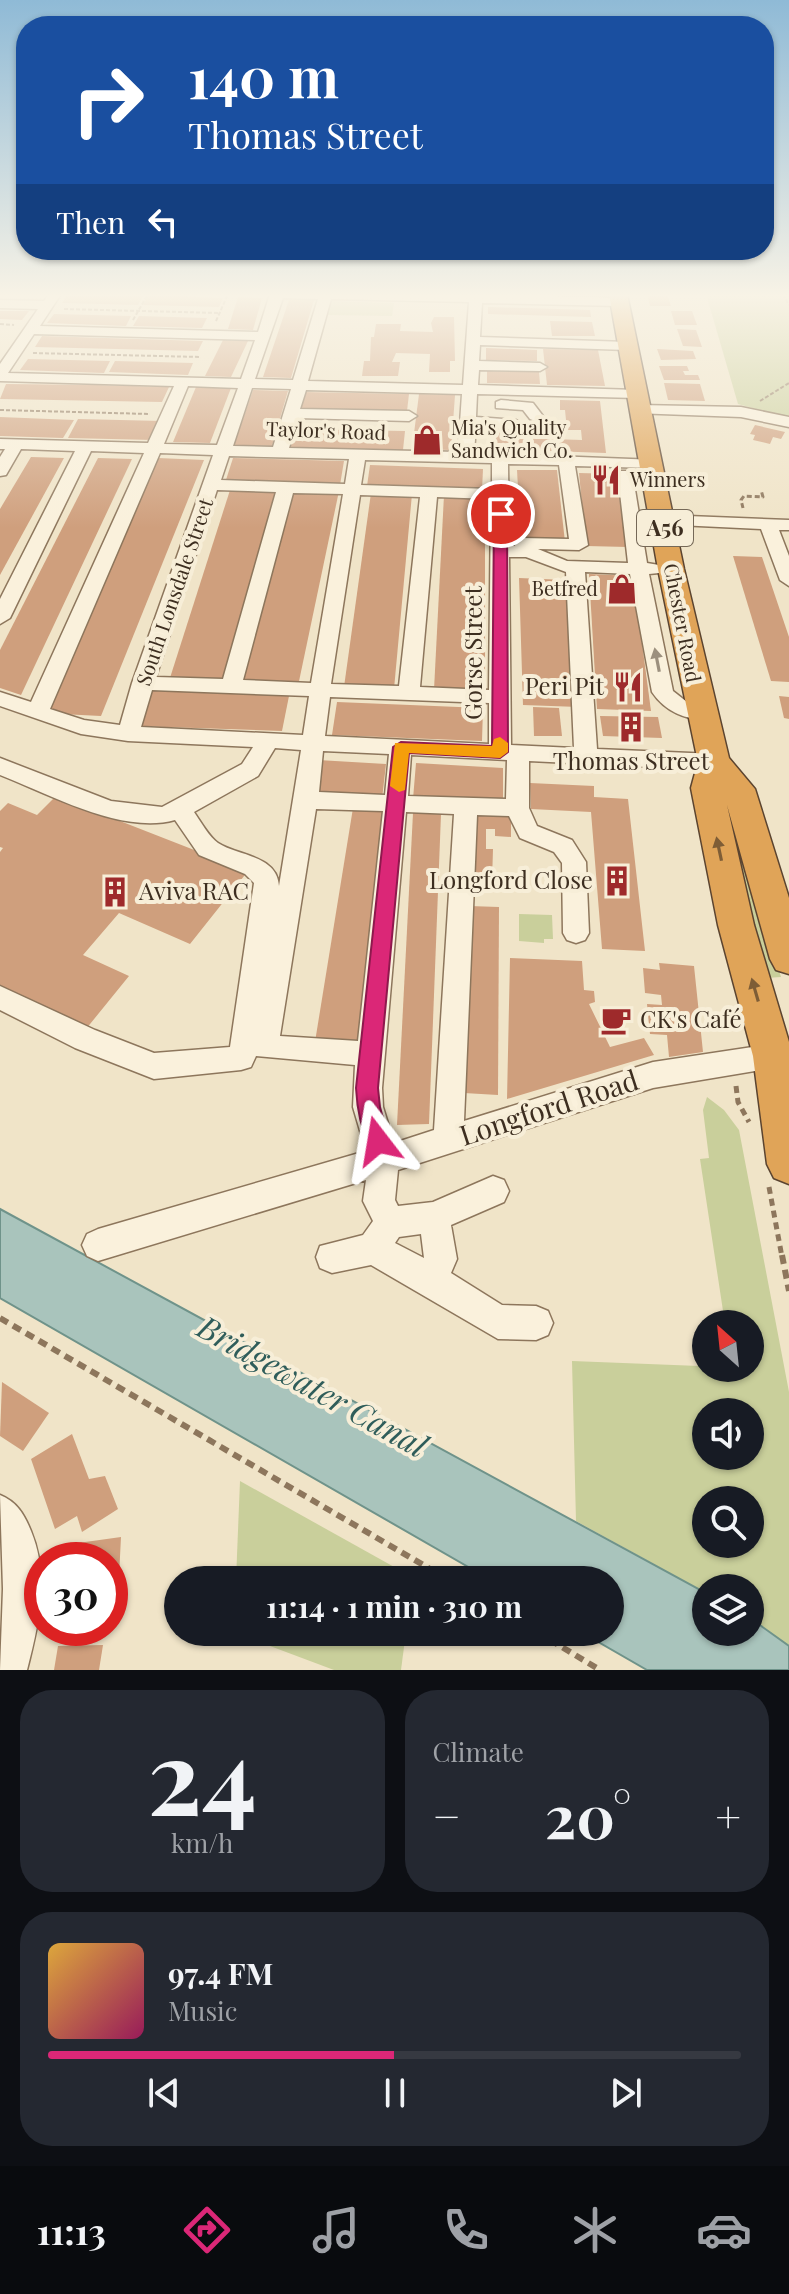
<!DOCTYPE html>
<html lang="en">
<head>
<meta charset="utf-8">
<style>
  body { margin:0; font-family:"Playfair Display",serif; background:#242831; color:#f1f3f6; height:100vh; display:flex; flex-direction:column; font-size:30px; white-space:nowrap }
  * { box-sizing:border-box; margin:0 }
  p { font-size:26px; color:#9ea1a6 }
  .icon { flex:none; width:44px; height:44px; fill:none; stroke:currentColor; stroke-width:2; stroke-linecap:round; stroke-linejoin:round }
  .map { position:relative; height:1670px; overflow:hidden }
  .details { display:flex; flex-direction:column; gap:20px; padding:20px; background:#0d0f14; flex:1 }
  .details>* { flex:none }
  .hud { position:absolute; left:16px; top:16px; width:758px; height:244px; border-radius:32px; box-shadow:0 2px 6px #0004; background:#1a4fa0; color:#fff; overflow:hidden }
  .needle { width:52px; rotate:333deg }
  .fabs { position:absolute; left:692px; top:1310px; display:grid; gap:16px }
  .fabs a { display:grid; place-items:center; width:72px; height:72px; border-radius:50%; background:#171b24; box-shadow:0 2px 6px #0004; font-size:40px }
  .speed { position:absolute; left:24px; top:1542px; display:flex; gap:16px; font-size:40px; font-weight:700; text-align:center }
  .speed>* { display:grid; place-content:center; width:104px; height:104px; border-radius:50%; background:#171b24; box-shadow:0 2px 6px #0004; line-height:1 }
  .speed .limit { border:12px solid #d22; background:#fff; color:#111 }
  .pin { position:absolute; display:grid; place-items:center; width:68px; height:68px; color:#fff; margin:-34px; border:4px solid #fff; border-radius:50%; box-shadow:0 2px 8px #0007 }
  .me { position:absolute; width:88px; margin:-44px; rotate:346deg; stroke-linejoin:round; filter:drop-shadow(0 0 6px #0008) }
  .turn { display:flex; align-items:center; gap:28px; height:168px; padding:0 40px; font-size:36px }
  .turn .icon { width:104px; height:104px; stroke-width:2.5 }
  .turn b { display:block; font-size:56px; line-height:68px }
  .then { display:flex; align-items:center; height:76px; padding:0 40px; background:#0003; gap:16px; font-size:30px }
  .big { font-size:60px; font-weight:700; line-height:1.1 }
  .details .widget { flex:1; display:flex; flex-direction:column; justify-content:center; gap:12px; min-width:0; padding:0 28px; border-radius:32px; background:#242831 }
  .details .dial { align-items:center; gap:0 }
  .dial b { font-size:104px; line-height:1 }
  .song { display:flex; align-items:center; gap:24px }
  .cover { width:96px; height:96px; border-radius:12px; background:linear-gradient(135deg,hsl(40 70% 55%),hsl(330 70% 35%)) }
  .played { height:8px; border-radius:4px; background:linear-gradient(90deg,#db2777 50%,#363941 50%) }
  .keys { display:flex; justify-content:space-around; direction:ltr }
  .heat { display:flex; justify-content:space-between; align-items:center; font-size:44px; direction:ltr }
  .details .tiles { flex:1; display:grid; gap:20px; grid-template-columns:1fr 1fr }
  .widget:last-child { grid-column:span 2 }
  .trip { position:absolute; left:164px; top:1566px; width:460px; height:80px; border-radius:40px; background:#171b24; box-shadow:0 2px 6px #0004; font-weight:700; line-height:80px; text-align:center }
  .dock { display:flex; height:128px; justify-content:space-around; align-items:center; background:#090b0e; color:#9ea1a6 }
  .dock .icon { width:56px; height:56px }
  .dock .selected { color:#db2777 }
  .dock b { font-size:36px; color:#f1f3f6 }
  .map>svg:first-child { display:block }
  .green { fill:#c9cf9b; fill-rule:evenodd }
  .water { fill:#a9c4bc; stroke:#6f938a; stroke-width:2 }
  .building { fill:#cf9f7d }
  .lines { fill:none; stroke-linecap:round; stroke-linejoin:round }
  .minor-casing { stroke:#8d765c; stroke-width:3 }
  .highway-casing { stroke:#5b4430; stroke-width:3 }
  .path-far3 { stroke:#8d765c; stroke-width:2; stroke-dasharray:4 2; stroke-linecap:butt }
  .path-far2 { stroke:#8d765c; stroke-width:3; stroke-dasharray:5 3; stroke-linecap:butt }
  .path-far1 { stroke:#8d765c; stroke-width:5; stroke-dasharray:7 5; stroke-linecap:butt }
  .path { stroke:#8d765c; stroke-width:6; stroke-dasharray:9 6; stroke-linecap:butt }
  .minor { fill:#faf1dc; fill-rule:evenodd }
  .highway { fill:#e0a458; fill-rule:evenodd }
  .oneway { fill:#9c907e }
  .oneway2 { fill:#7e5d36 }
  .route { fill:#db2777; stroke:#8e194d; stroke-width:2 }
  .slow { fill:#f59e0b }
  .labels { text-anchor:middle; stroke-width:8; stroke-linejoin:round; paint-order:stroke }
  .far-poi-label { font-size:20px; fill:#3d2e20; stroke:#f7eed8; text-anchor:start }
  .far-street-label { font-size:20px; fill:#3d2e20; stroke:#f7eed8 }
  .shield { fill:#f7eed8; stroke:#756857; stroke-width:2 }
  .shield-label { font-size:22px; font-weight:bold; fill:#3d2e20 }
  .street-label { font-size:24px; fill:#3d2e20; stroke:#f7eed8 }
  .poi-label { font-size:24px; fill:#3d2e20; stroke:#f7eed8; text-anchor:end }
  .near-street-label { font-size:28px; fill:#3d2e20; stroke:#f7eed8 }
  .near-water-label { font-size:32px; font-style:italic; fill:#2f5d5a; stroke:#f7eed8 }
</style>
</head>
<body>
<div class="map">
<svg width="789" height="1670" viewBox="0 0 789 1670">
  <rect width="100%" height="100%" fill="#f0e4c8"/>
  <!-- green -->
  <g class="green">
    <polygon points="706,294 789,294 789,418 738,404"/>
    <polygon points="329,301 394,303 392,316 326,315"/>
    <polygon points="726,804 781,977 766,978 737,882"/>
    <polygon points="519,914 552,915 553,939 544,939 544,943 519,941"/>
    <path d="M 707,1097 L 724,1110 L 739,1130 L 789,1392 L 789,1646 L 750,1618 L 750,1588 L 706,1588 L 706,1593 L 576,1521 L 572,1361 L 750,1368 L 750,1324 L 725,1324 L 700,1159 L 709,1158 L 703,1110 ZM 706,1412 L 750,1412 L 750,1456 L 706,1456 ZM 706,1500 L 750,1500 L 750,1544 L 706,1544 Z"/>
    <polygon points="240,1481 414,1578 413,1580 236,1580"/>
    <polygon points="233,1632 406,1632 401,1670 334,1670"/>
  </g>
  <!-- water -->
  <polygon class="water" points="0,1209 706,1593 706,1632 750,1632 750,1618 789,1646 789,1670 647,1670 581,1632 610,1632 610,1580 491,1580 0,1298"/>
  <!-- building -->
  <g class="building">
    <polygon points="68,294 79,294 143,296 138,305 62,303"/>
    <polygon points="647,294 667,294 671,306 650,306"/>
    <polygon points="148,295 223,298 219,307 143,305"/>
    <polygon points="238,297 262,298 253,330 228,329"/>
    <polygon points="289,300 314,300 291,378 263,377"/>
    <polygon points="488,307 590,310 591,317 488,314"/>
    <polygon points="0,311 29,311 22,320 0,319"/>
    <polygon points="671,311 692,311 697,325 675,325"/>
    <polygon points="54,314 131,316 126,326 47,323"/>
    <polygon points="139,316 207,318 202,328 133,326"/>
    <polygon points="434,317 454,317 455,361 450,361 450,372 429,372 430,354 396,353 392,362 400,362 398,376 362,376 364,361 370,361 371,337 374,337 376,324 401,324 400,331 433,332 431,323"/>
    <polygon points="550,321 592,322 595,336 552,336"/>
    <polygon points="677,329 696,330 702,347 683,346"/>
    <polygon points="42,336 203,341 198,351 35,347"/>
    <polygon points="223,340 248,341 231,377 205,376"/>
    <polygon points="486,348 537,350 537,361 486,360"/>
    <polygon points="543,349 598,350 605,386 547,385"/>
    <polygon points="657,349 693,351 696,359 661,360"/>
    <polygon points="28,359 110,361 104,373 20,370"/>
    <polygon points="115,361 193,363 188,375 109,372"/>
    <polygon points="659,366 687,366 689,371 683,371 685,375 698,375 700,380 664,380"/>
    <polygon points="487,371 539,372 540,384 487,383"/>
    <polygon points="664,383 700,384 705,401 668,400"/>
    <polygon points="6,384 97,385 169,387 162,402 0,399"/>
    <polygon points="196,387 231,388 210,443 173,442"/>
    <polygon points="253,390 288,391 272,446 234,445"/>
    <polygon points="303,392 409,394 407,411 299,408"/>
    <polygon points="419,394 455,395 451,450 412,449"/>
    <polygon points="560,400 600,401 606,453 495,449 496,426 517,427 517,438 582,440 581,430 567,430 565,410 560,410"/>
    <polygon points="0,417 74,420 63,438 0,436"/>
    <polygon points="78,419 162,421 154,440 68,438"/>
    <polygon points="755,425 785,432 781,439 773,437 770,444 753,440 755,435 750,434"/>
    <polygon points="291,429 405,431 403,450 286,447"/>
    <polygon points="31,457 64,458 0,575 0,509"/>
    <polygon points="98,458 132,459 21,695 0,688 0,650"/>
    <polygon points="158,458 204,460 101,716 41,713"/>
    <polygon points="233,458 344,461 340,485 225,483"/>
    <polygon points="370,465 483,469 482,490 367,486"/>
    <polygon points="517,470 557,470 565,542 521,541"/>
    <polygon points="579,473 617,474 628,547 586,546"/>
    <polygon points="231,487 280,489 230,682 169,681"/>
    <polygon points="289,490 339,491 298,686 242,682"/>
    <polygon points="371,493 412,494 394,689 344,687"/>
    <polygon points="444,495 485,496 485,692 434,690"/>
    <polygon points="733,556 762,557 789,637 789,682 771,681"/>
    <polygon points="589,574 633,576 651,711 597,709"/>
    <polygon points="519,578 565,580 579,707 523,705"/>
    <polygon points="147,686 290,691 282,731 134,726"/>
    <polygon points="779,696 789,697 789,719 784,718"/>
    <polygon points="337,702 483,708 482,741 332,735"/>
    <polygon points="533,707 559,708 562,736 534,736"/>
    <polygon points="600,716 658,717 662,738 603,736"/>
    <polygon points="318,760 386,764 382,799 312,796"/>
    <polygon points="416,763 503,768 503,804 413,799"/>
    <polygon points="530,783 594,786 594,797 628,799 645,951 602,949 591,812 531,809"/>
    <polygon points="56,796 248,871 190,944 119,913 83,955 129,976 86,1029 0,989 0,852 3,848 0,847 0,811 8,803 37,815"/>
    <polygon points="353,808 391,810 359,1052 314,1048"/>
    <polygon points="474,810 511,811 511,837 495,836 495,829 486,829 486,849 493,849 492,882 472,881"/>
    <polygon points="413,813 441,814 429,1124 397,1125"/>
    <polygon points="469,906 499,907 498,1095 464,1093"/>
    <polygon points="510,958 582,961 584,990 594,991 595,1002 589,1004 610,1047 644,1038 654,1055 507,1099"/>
    <polygon points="659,963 694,966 703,1052 669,1057 667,1035 650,1034 647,1004 662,1005 661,995 645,993 643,968 660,970"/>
    <polygon points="2,1382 49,1413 23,1451 0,1436"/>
    <polygon points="72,1434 89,1479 105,1476 118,1509 82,1532 77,1516 55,1529 31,1459"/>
    <polygon points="121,1537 117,1616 110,1617 110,1560 77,1560 78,1543"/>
    <polygon points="103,1645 99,1670 54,1670 58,1646"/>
  </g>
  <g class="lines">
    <!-- minor casing -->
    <g class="minor-casing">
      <g id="minor">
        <path d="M 49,294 L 61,294 L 40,326 L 258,332 L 270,294 L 482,294 L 619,298 L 626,302 L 619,306 L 482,303 L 480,337 L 627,342 L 634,346 L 627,350 L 480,345 L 479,361 L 540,363 L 547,367 L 540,371 L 479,370 L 478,385 L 637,390 L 644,394 L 637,398 L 477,394 L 476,417 L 516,420 L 534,433 L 526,438 L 506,428 L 476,426 L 474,453 L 657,460 L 659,463 L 657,466 L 651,468 L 575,466 L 588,545 L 579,550 L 538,549 L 567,561 L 628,563 L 618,475 L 620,471 L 632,471 L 647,563 L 659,565 L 661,569 L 659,573 L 649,574 L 673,691 L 687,702 L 709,707 L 712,712 L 709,717 C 687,723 664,710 652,692 L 630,574 L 585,572 L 597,749 L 714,754 L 722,757 L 725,762 L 722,767 L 714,770 L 529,761 L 529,808 L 537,826 L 572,840 L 586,862 L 589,933 L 585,940 L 576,943 L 567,940 L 563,933 L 562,863 L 554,852 L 520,838 L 509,816 L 477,815 L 464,1121 L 653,1062 L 773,1044 L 783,1047 L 787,1056 L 783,1065 L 773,1068 L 653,1088 L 398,1170 L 395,1200 L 398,1206 L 433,1202 L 493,1176 L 504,1180 L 509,1191 L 504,1202 L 451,1225 L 457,1259 L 451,1273 L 502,1305 L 536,1306 L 548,1311 L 553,1323 L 548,1335 L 536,1340 L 498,1339 L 371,1265 L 332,1273 L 320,1268 L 316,1257 L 320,1246 L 363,1235 L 373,1221 L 363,1201 L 366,1180 L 98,1261 L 87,1256 L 82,1245 L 87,1234 L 98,1229 L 366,1151 L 353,1107 L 355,1065 L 256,1056 L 251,1067 L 241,1070 L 154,1079 L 75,1048 L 0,1010 L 0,986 L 95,1030 L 154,1053 L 230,1047 L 254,883 L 245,874 L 199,855 L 175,820 C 122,835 49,794 0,775 L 0,758 L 111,801 L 162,807 L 242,764 L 253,747 L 128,741 L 81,734 L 0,706 L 0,692 L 31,702 L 144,453 L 91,451 L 10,618 L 0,624 L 0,599 L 75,451 L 21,449 L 6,475 L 0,476 L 0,457 L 5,449 L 0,449 L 0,439 L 148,443 L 174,386 L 0,381 L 0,364 L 38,309 L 0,308 L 0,300 L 44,301 ZM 283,298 L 318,299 L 293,380 L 255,379 ZM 331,299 L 469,302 L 463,385 L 308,381 ZM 34,334 L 255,340 L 241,379 L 8,373 ZM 188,386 L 238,388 L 217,445 L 164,444 ZM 252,388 L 291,389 L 273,447 L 233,446 ZM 306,390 L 462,394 L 458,452 L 289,448 L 298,418 L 409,421 L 417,416 L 409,411 L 300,409 ZM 160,453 L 213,455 L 132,683 L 120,725 L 84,720 L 50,709 ZM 229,456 L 349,459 L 345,484 L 221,480 ZM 365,460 L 492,463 L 492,489 L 361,485 ZM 508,464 L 559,465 L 569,539 L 522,538 L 516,539 L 515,546 L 509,546 ZM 217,490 L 276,492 L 223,679 L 156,677 ZM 293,493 L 343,494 L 311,683 L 243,680 ZM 360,495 L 420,497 L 399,686 L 331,684 ZM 437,497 L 491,499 L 489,690 L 420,687 ZM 509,557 L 526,557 L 566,572 L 574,748 L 511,745 ZM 152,690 L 309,696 L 303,735 L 141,727 ZM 330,697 L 489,703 L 489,744 L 325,736 ZM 275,748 L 301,750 L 279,886 C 277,855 238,856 218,843 C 209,837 201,822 194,812 L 258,776 ZM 323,751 L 389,754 L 385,795 L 319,792 ZM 411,755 L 507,760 L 506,799 L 408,796 ZM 316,809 L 383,811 L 358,1041 L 280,1036 ZM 406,812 L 454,814 L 434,1130 L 394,1143 L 383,1107 L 382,1088 ZM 421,1234 L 424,1258 L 395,1243 L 399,1237 Z"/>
        <polygon points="501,400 533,403 543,416 535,421 530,419 523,410 496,408 496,402"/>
        <polygon points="639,405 741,407 789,417 789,427 741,417 634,413 634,407"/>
        <polygon points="663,515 789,520 789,530 779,530 789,556 789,586 780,580 761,529 657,524 654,520"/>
        <path d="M 0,1495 C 17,1502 24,1514 31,1531 C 50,1577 39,1623 27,1670 L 0,1670 L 3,1589 Z"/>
      </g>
    </g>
    <!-- highway casing -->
    <g class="highway-casing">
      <polygon id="highway" points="609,294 627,294 684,569 729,758 755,789 789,898 789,974 776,970 770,959 727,805 754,925 789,1042 789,1184 774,1178 767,1164 753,1056 718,925 691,788 698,762 658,569"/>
    </g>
    <!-- path-far3 -->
    <g class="path-far3">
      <polyline points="783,294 789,305"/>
      <polyline points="64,309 220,313"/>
      <polyline points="133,320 148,294"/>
      <polyline points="216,321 228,294"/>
      <polyline points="0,324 14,325"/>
      <polyline points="33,353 201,357"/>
      <polyline points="760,401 789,383"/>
      <polyline points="0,410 150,414"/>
    </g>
    <!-- path-far2 -->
    <polyline class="path-far2" points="743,508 741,500 744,496 763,497 761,490"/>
    <!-- path-far1 -->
    <g class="path-far1">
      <polyline points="736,1086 738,1102 749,1122"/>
      <polyline points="769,1187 782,1257"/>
    </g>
    <!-- path -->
    <g class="path">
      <polyline points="782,1255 789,1291"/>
      <polyline points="0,1318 449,1580"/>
      <polyline points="537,1632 600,1670"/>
    </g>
    <!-- minor -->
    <use href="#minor" class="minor"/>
    <!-- highway -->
    <use href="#highway" class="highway"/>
  </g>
  <!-- one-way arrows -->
  <defs><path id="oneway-solid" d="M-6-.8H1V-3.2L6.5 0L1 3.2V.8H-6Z" transform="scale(2)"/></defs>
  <use class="oneway" href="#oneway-solid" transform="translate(657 660) rotate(-101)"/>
  <g class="oneway2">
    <use href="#oneway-solid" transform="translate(719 849) rotate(-102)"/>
    <use href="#oneway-solid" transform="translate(755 990) rotate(-106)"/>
  </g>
  <!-- sky -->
  <linearGradient id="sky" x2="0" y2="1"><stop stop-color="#8fbad6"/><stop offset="0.56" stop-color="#f8f3e6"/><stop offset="1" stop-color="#f8f3e6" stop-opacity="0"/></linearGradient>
  <rect width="789" height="528" fill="url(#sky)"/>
  <!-- route -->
  <path class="route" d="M 501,510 L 507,514 L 508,752 L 500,758 L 409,753 L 378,1088 L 380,1107 L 389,1141 L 386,1148 L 378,1152 L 370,1148 C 361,1129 357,1109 356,1088 L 393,747 L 401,742 L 492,746 L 494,514 Z"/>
  <!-- slow -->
  <polygon class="slow" points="500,737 508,743 508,752 500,758 409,753 405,790 399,792 390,786 395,743 492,746 494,739"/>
  <!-- icons -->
  <defs>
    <g id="shop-bare" transform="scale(2.4)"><path d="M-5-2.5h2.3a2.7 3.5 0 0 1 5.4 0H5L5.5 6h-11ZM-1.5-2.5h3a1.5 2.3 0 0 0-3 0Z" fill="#9e2a2b" stroke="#f7eed8" stroke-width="2.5" paint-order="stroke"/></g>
    <g id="restaurant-bare" transform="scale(2.4)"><path d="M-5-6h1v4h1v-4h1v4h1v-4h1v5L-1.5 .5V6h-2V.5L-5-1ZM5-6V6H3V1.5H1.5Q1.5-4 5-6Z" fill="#9e2a2b" stroke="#f7eed8" stroke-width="2.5" paint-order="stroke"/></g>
    <g id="building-bare" transform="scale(2.4)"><path d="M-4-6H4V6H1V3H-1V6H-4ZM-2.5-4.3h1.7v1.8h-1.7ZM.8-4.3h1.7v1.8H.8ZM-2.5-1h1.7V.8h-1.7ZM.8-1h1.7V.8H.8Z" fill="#9e2a2b" stroke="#f7eed8" stroke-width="2.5" paint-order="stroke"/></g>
    <g id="cafe-bare" transform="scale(2.4)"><path d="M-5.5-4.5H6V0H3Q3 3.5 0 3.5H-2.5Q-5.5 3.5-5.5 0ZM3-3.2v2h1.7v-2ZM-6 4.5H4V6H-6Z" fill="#9e2a2b" stroke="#f7eed8" stroke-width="2.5" paint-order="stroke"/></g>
  </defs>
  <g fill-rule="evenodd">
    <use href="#shop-bare" x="427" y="440"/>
    <use href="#restaurant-bare" x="606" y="480"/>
    <use href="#shop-bare" x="622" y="589"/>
    <use href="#restaurant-bare" x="628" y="687"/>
    <use href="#building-bare" x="631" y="727"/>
    <use href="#building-bare" x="617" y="881"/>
    <use href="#building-bare" x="115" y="892"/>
    <use href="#cafe-bare" x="616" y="1020"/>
  </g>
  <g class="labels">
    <!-- far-poi labels -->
    <g class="far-poi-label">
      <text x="451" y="435">Mia's Quality<tspan x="451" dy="23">Sandwich Co.</tspan></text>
      <text x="630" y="487">Winners</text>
      <text x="598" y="596" text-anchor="end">Betfred</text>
    </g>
    <!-- far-street labels -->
    <g class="far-street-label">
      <text transform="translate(326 431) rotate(2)" y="7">Taylor's Road</text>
      <text transform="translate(175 592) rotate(-71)" y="7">South Lonsdale Street</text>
      <text transform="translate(682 623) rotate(79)" y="7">Chester Road</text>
    </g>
    <!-- shield labels -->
    <rect class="shield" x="637" y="510" width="56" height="36" rx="6"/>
    <g class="shield-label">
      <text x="665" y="536">A56</text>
    </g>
    <!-- street labels -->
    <g class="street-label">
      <text transform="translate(474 653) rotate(-90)" y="8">Gorse Street</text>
    </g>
    <!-- poi labels -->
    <g class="poi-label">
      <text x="604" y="695">Peri Pit</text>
      <text x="631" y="770" text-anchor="middle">Thomas Street</text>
      <text x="593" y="889">Longford Close</text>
      <text x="139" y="900" text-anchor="start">Aviva RAC</text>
      <text x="640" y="1028" text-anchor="start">CK's Café</text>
    </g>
    <!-- near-street labels -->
    <g class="near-street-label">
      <text transform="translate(549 1108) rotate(-18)" y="10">Longford Road</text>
    </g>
    <!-- near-water labels -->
    <g class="near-water-label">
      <text transform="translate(312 1387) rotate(29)" y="11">Bridgewater Canal</text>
    </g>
  </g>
</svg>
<div class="fabs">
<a><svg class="needle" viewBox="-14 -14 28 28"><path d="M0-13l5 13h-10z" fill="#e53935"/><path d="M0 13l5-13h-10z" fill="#9ea1a6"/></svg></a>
<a><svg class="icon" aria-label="sound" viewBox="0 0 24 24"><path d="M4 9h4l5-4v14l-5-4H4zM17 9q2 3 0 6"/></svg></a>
<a><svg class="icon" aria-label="search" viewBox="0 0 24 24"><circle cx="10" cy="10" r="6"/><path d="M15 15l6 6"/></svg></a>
<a><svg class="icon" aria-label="layers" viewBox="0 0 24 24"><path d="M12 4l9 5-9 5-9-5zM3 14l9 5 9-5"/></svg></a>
</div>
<div class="speed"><div class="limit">30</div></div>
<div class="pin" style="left:501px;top:514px;background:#d93025"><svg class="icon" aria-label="arrive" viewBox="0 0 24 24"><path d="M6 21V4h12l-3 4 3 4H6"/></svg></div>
<svg class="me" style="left:378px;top:1141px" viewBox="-20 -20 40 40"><path d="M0-17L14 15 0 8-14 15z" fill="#db2777" stroke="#fff" stroke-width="4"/></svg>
<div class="trip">11:14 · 1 min · 310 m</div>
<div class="hud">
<div class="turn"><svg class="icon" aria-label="right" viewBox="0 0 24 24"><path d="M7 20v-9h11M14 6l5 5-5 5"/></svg><div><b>140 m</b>Thomas Street</div></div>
<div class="then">Then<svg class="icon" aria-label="left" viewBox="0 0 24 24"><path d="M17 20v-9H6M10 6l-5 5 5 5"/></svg></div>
</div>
</div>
<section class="details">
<div class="tiles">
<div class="widget dial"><b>24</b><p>km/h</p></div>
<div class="widget"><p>Climate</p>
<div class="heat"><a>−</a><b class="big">20°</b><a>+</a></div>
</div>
<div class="widget">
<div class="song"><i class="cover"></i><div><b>97.4 FM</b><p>Music</p></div></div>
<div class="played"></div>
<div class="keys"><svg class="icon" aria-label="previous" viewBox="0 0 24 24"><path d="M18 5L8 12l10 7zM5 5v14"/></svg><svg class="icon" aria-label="pause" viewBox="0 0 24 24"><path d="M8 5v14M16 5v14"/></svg><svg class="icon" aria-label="next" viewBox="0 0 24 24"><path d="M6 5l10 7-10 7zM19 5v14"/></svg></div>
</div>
</div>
</section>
<nav class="dock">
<b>11:13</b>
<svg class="icon selected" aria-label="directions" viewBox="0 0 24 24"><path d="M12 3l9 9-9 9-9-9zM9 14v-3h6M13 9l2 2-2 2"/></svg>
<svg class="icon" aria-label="music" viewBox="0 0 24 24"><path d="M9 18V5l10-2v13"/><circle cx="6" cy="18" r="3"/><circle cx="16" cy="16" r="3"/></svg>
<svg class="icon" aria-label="phone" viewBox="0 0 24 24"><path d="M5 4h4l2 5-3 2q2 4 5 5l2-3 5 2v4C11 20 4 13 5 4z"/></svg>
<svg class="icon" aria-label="climate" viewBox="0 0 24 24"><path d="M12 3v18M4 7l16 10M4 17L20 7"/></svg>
<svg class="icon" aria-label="car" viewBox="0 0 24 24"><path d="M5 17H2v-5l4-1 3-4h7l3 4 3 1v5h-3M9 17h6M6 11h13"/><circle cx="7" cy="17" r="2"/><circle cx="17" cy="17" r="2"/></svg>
</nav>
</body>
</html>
